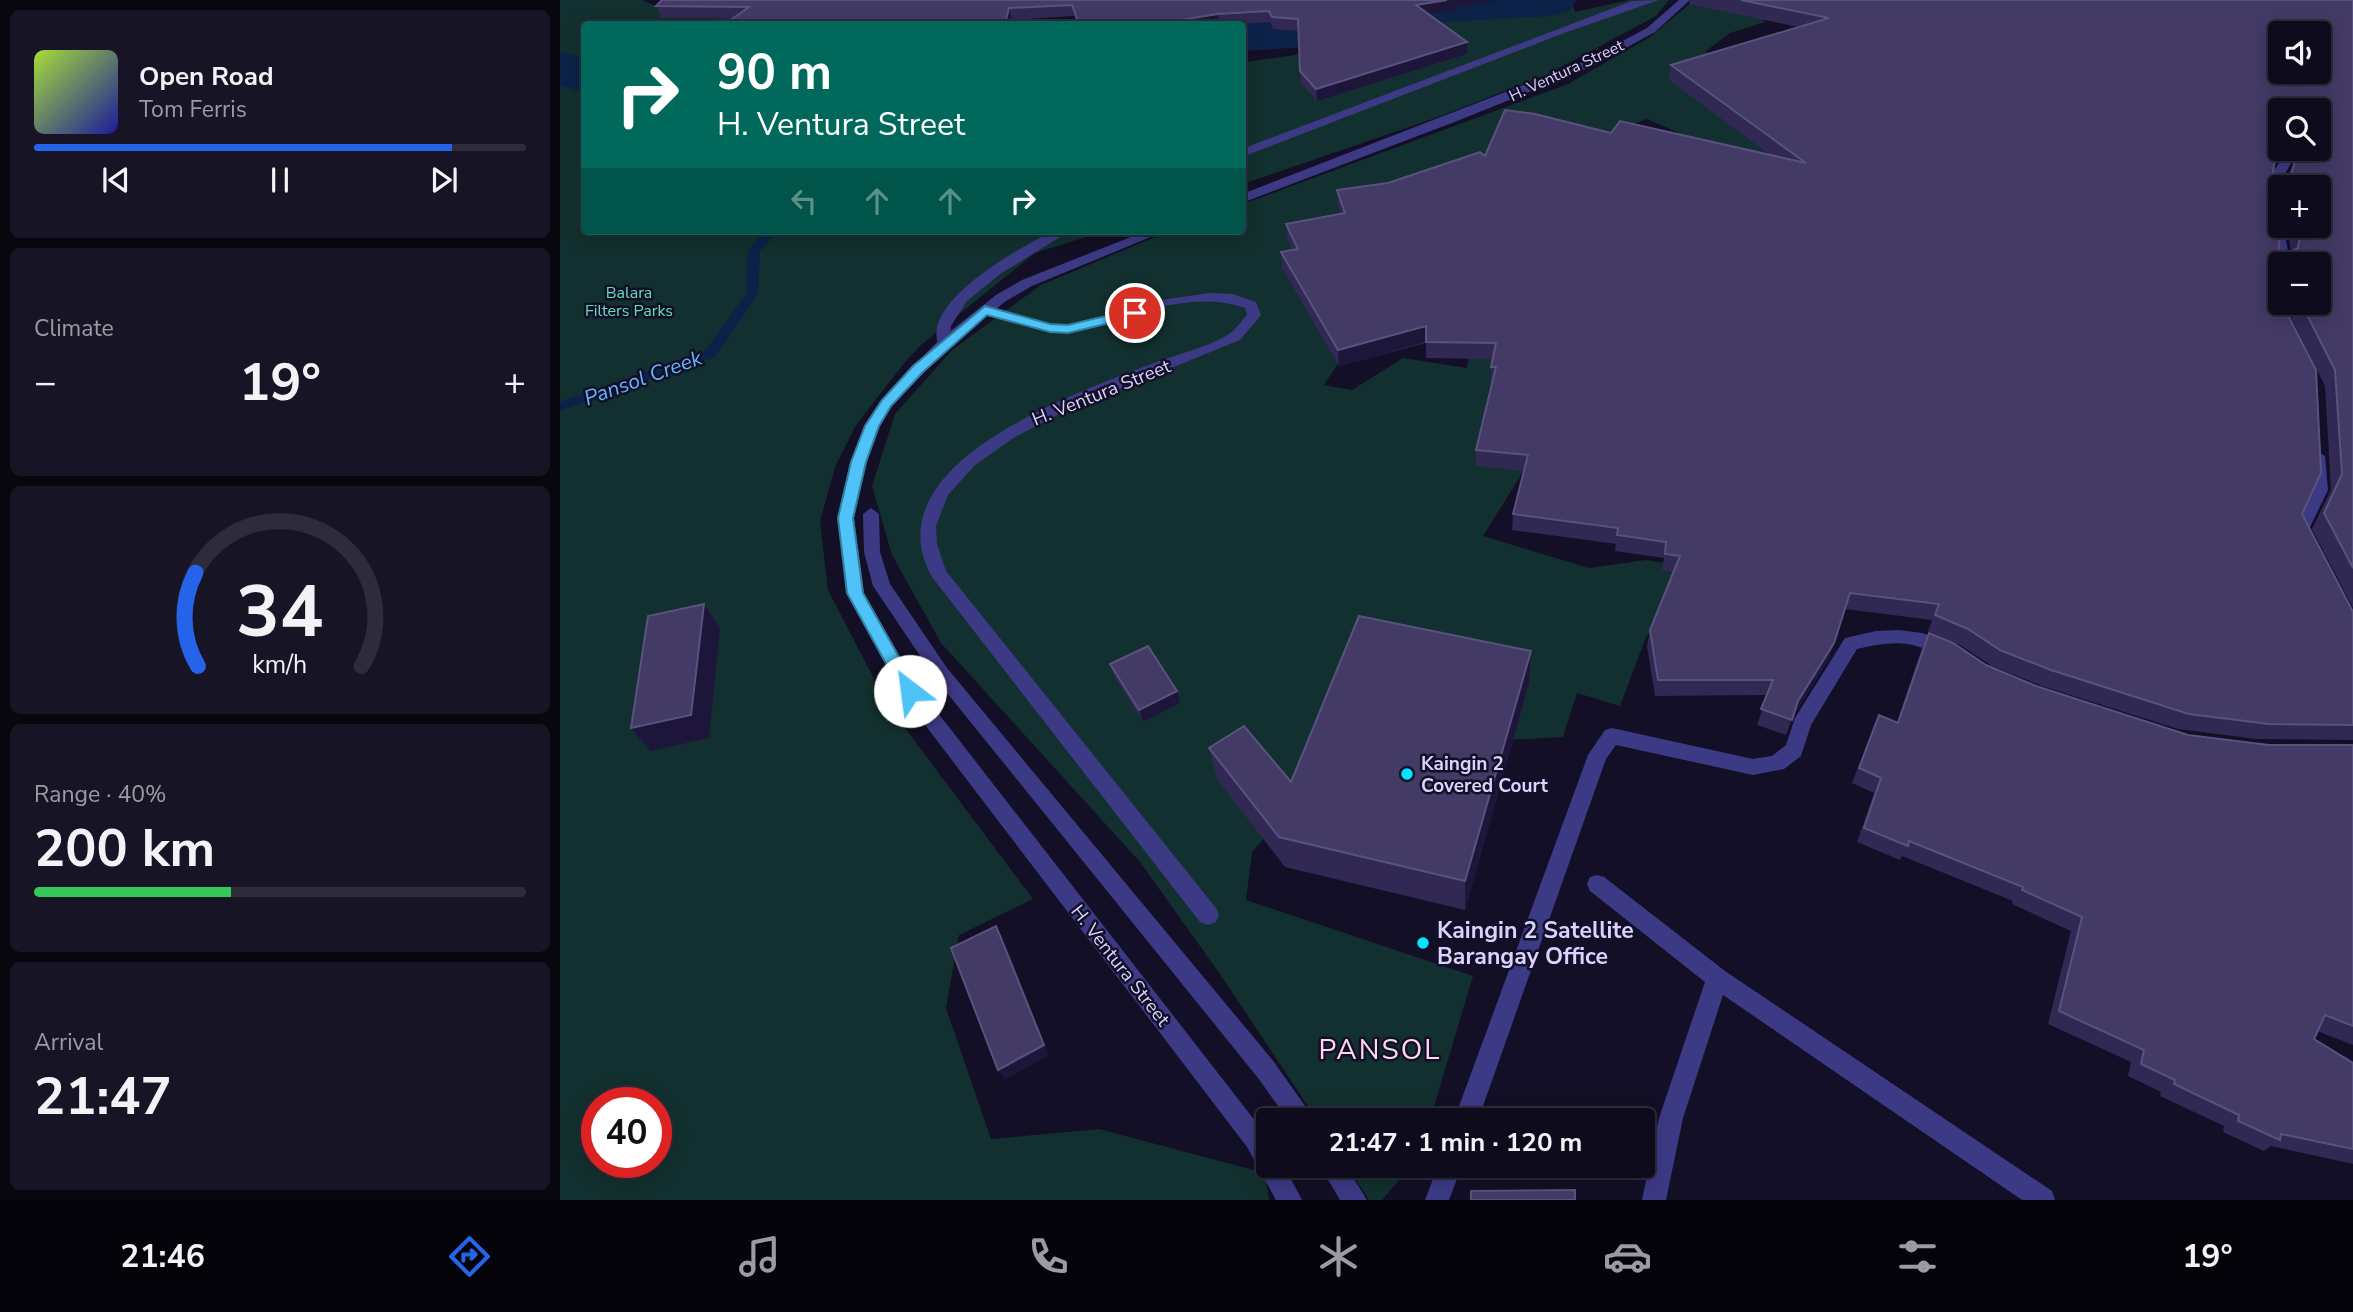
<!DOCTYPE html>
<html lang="en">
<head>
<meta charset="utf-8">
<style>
  body { margin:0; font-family:"Nunito Sans",sans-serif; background:#171425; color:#f1f3f6; height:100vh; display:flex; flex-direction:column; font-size:26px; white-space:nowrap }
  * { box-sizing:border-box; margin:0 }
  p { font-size:23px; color:#9b9ba3 }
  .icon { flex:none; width:38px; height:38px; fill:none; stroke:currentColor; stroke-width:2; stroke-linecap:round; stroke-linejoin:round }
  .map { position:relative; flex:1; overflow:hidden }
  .side { display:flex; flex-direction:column; gap:10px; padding:10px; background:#08060f; width:560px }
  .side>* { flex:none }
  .banner { position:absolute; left:21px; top:21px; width:665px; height:214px; border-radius:7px; box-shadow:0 4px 18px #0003,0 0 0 2px #2e2b3b; background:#00695c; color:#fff; overflow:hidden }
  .buttons { position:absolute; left:1708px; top:21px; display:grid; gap:14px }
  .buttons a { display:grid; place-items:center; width:63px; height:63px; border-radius:7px; background:#0e0b1c; box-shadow:0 4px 18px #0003,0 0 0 2px #2e2b3b; font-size:35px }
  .speed { position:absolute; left:21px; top:1087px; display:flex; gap:14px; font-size:35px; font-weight:700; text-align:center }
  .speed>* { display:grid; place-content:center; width:91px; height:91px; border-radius:50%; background:#0e0b1c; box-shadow:0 4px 18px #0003,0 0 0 2px #2e2b3b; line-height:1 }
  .speed .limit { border:10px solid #d22; background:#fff; color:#111 }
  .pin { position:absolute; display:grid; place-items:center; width:60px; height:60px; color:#fff; margin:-30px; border:4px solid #fff; border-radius:50%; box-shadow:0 2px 7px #0007 }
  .me { position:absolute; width:77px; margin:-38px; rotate:330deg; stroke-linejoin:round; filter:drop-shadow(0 0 5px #0008) }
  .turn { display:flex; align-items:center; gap:24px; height:147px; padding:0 21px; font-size:32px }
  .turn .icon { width:91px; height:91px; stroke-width:2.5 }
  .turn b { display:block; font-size:49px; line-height:60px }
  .lanes { display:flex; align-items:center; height:66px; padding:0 21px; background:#0003; justify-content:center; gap:35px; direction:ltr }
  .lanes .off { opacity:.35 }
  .big { font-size:52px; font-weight:700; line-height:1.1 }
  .side .tile { flex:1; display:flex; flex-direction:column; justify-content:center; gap:10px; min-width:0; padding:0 24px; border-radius:10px; background:#171425 }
  .side .dial { align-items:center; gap:0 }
  .dial svg { height:182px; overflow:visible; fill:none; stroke:#2e2b3b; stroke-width:7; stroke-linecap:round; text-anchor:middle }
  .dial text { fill:#f1f3f6; stroke:none }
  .song { display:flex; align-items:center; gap:21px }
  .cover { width:84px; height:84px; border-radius:10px; background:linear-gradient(135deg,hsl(80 70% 55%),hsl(240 70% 35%)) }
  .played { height:7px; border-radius:4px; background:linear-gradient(90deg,#2563eb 85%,#2e2b3b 85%) }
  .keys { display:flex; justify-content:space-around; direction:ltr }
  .heat { display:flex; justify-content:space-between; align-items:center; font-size:38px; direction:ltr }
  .charge { height:10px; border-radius:5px; background:linear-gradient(90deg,#34c759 40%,#2e2b3b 0) }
  .trip { position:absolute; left:696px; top:1108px; width:399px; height:70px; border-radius:7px; background:#0e0b1c; box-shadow:0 4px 18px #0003,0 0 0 2px #2e2b3b; font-weight:700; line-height:70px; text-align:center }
  .menu { display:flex; height:112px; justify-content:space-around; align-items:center; background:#06040b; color:#9b9ba3 }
  .menu .icon { width:49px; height:49px }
  .menu .selected { color:#2563eb }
  .menu b { font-size:32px; color:#f1f3f6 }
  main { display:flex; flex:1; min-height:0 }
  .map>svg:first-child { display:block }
  .green { fill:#12302f; fill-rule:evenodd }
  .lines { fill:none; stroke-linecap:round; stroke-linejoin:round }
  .stream { fill:#0c2248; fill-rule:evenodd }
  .river { fill:#0c2248; fill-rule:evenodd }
  .service { fill:#3d3a85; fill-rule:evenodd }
  .minor { fill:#3d3a85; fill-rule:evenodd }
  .tertiary { fill:#3d3a85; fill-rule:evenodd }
  .wall { fill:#312854 }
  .shaded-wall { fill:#1d163a }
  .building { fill:#433a66; stroke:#5a527e; stroke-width:2; fill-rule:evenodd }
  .route { fill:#4fc3f7; stroke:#337fa1; stroke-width:2 }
  .poi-dot { fill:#00e5ff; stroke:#130f26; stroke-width:2.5 }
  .labels { text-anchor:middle; stroke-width:5; stroke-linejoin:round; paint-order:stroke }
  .far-street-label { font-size:16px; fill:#d9d4ff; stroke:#130f26 }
  .far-park-label { font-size:16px; fill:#5fe0c0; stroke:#130f26 }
  .street-label { font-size:19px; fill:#d9d4ff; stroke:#130f26 }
  .poi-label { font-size:19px; font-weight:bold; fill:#d9d4ff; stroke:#130f26; text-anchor:start }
  .water-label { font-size:21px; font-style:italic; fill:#62b6ff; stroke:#130f26 }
  .near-poi-label { font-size:23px; font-weight:bold; fill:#d9d4ff; stroke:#130f26; text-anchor:start }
  .near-quarter-label { font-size:28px; letter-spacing:2px; fill:#ffd6f0; stroke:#130f26 }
</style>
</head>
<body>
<main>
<section class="side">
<div class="tile">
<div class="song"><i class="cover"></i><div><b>Open Road</b><p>Tom Ferris</p></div></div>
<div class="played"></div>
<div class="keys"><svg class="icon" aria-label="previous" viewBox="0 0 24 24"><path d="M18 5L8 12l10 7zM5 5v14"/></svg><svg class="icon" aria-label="pause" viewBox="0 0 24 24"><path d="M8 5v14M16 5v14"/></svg><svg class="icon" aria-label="next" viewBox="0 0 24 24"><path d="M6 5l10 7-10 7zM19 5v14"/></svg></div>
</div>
<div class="tile"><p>Climate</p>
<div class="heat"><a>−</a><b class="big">19°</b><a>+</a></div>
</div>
<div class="tile dial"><svg viewBox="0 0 100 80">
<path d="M14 69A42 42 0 1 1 86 69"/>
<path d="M14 69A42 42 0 0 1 13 28" stroke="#2563eb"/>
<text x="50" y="56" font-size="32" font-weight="700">34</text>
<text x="50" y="72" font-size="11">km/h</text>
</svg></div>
<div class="tile"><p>Range · 40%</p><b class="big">200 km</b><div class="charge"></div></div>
<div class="tile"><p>Arrival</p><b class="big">21:47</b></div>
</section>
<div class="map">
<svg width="1793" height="1200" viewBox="0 0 1793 1200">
  <rect width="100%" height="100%" fill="#130f26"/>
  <!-- green -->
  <g class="green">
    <path d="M 0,0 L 82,0 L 100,8 L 151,0 L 310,0 L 153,24 L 24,24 L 24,231 L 545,231 L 475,253 L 361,345 L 345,362 L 296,425 L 275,467 L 260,522 L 268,590 L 327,704 L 473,899 L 399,935 L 386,1008 L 431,1139 L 539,1129 L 705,1173 L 709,1200 L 0,1200 ZM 37,1102 L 96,1102 L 96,1162 L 37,1162 Z"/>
    <polygon points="1069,0 1109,0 1096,16 986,75 881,116 683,184 682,61 687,62 769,50 853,31 884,11 1012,3 1015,12"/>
    <polygon points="1133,1 1198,13 1205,22 1170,33 1146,51 1168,61 1210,141 1196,175 1140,149 1117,132 1087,119 1042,135 974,236 893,161 837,180 779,362 764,385 792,390 843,358 907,368 913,326 953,376 928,390 955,401 996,452 963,472 923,536 1029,568 1086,560 1131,567 1108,614 1086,637 1060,706 1017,693 1003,737 948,740 765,769 692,852 686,900 913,976 870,1120 757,1120 662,977 580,862 381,643 332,555 312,486 335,414 392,350 481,285 609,231 682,231 683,204 1008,84 1090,37"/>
    <polygon points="787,1166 851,1166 822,1200 809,1200"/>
  </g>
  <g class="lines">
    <!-- stream -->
    <polygon class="stream" points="205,231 218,231 200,251 198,294 155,357 0,411 0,402 145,351 186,294 188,250"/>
    <!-- river -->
    <g class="river">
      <polygon points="842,0 1017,0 1009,11 990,16 884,22 799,44 682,51 682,24 661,24 682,17 799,10"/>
      <polygon points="0,52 24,57 24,91 0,86"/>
    </g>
    <!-- service -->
    <g class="service">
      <polygon points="1099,0 1007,32 682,157 682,149 1072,1"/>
      <path d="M 493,231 L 510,231 L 440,274 L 407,301 L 391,326 L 389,346 L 379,346 C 359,302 461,247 493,231 Z"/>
      <path d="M 650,293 L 672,294 L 696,302 L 701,315 L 680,340 L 503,412 L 455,437 L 415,465 L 388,495 L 376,526 L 377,544 L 386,571 L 656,908 L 659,915 L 656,922 L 648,925 L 640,922 L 372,577 C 309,464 518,392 594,363 C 617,354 647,348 669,334 C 676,330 681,321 687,315 L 685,308 C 628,288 563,320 508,333 L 490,332 L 420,313 L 420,307 L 425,306 L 490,324 L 508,325 L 601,300 Z"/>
      <polygon points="311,508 319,514 320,552 330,584 387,668 714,1062 755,1120 728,1120 698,1078 375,678 313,586 304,552 303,514"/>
      <polygon points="760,1166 786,1166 807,1200 780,1200"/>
    </g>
    <!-- minor -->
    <g class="minor">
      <path d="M 1729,149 L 1741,149 C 1715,186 1720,183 1720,226 L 1724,226 L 1728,252 L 1726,264 L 1720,264 L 1720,303 L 1724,315 L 1717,319 L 1712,318 L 1707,305 L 1714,252 L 1706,193 L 1709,177 Z"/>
      <polygon points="1757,451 1765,456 1768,490 1749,529 1755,541 1747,547 1741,545 1733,529 1752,490 1749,456"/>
      <path d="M 1339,630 L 1362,633 L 1392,643 L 1395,648 L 1392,653 C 1379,657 1362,646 1348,644 C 1331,642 1314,645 1297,649 L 1251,725 L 1241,756 L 1224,769 L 1193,775 L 1056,745 L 1046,759 L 918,1120 L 894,1120 L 1028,755 L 1045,730 L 1052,728 L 1193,759 L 1212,756 L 1226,745 L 1235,718 L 1285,638 L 1316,631 Z"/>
      <polygon points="1037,875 1044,877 1165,971 1492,1191 1495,1200 1462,1200 1163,995 1123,1118 1106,1200 1082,1200 1099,1118 1145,982 1030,891 1027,884 1030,877"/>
      <polygon points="878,1166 902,1166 889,1200 865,1200"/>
    </g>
    <!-- tertiary -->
    <g class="tertiary">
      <polygon points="1119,0 1130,0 1095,32 1031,67 897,121 682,203 682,194 1023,62 1087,28"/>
      <polygon points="586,231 605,231 472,286 446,301 389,346 332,406 320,426 307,462 294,518 304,593 357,686 703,1131 709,1139 709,1166 724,1166 742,1200 716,1200 687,1147 343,696 286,593 278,518 291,462 304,426 321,400 379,340 436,295 462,280"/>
    </g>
  </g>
  <!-- wall -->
  <g class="wall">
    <polygon points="102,0 895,7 895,10 869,15 907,54 757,101 741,83 738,31 713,29 710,22 682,24 517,24 514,16 452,20 102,18 96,6"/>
    <polygon points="1130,0 1793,0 1793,608 1752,529 1771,490 1765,386 1724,304 1724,303 1759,303 1759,264 1724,264 1731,252 1727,226 1759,226 1759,187 1724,187 1725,179 1743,149 1759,149 1759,110 1720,110 1720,149 1727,149 1714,166 1712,177 1714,288 1742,514 1793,612 1793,740 1696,739 1618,729 1482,686 1432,666 1400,645 1368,631 1372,620 1285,609 1269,659 1233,716 1226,735 1197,725 1207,695 1095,696 1087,646 1090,630 1114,572 1102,570 1104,558 1055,551 1056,544 952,530 953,514 964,471 916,466 916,450 932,383 930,383 931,367 932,359 866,358 866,343 779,366 722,268 721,252 732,250 728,240 726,224 781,214 778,205 777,190 828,183 925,156 1051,133 1210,155 1109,80 1111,65 1238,27 1129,4"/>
    <polygon points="1369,633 1426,665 1476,686 1628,735 1709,745 1793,745 1793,1045 1757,1031 1754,1039 1793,1063 1793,1164 1711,1146 1704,1151 1663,1132 1664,1126 1600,1096 1601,1092 1568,1076 1571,1062 1488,1024 1511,931 1452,904 1453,901 1342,856 1340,860 1297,842 1314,793 1292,783 1319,715 1337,722 1362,648"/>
    <polygon points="971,651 969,683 905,910 725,867 657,779 649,748 731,782"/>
    <polygon points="550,664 617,691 620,703 583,722 554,676"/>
  </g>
  <!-- shaded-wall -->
  <g class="shaded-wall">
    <polygon points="887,0 939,0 895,7 895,10 856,17 856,5"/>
    <polygon points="449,8 452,20 451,24 445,24"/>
    <polygon points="658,14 659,24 595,24"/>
    <polygon points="907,42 907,54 757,101 756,89"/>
    <polygon points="1724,149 1727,149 1707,175 1715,160"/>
    <polygon points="866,326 866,342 779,366 778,350"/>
    <polygon points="144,604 160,628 149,738 90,751 71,728"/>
    <polygon points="1274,643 1269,659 1233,717 1238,701"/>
    <polygon points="971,651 969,683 905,910 905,881"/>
    <polygon points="617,691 620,703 583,722 579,710"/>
    <polygon points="436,926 443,937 489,1055 445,1080 438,1070"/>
  </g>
  <!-- building -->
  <g class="building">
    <polygon points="102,0 887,0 856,5 907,42 756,89 740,71 738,19 712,17 709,11 658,14 595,24 519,24 512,5 449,8 445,24 165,24 189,7 96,6"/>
    <path d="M 1181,0 L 1793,0 L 1793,568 L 1764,513 L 1782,474 L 1775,370 L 1741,303 L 1759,303 L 1759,264 L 1732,264 L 1732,251 L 1738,248 L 1740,236 L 1738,226 L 1759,226 L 1759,187 L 1731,187 L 1731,177 L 1734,164 L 1743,149 L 1759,149 L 1759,110 L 1720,110 L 1720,149 L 1724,149 L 1715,160 L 1712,177 L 1720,236 L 1714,288 L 1756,370 L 1761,473 L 1742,514 L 1793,612 L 1793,725 L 1709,724 L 1629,714 L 1491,670 L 1440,650 L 1408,629 L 1375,615 L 1379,604 L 1290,593 L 1274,643 L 1238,701 L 1232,720 L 1201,709 L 1213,680 L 1098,680 L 1090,630 L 1120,556 L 1105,554 L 1106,542 L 1057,535 L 1058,528 L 953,514 L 968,455 L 916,450 L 936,367 L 931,367 L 936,343 L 866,342 L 866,326 L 778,350 L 721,252 L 738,249 L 726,224 L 785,213 L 777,190 L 828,183 L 920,152 L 925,156 L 945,110 L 975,114 L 1051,133 L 1060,121 L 1246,163 L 1111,65 L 1269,18 ZM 1720,33 L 1759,33 L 1759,72 L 1720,72 Z"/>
    <polygon points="144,604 131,715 71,728 88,616"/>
    <polygon points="799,616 971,651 905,881 719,837 649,748 684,726 731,782"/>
    <polygon points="1369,633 1393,643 1426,665 1476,686 1628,735 1709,745 1793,745 1793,1026 1765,1015 1754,1039 1793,1063 1793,1149 1721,1134 1720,1140 1678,1121 1679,1115 1614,1084 1615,1080 1581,1064 1584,1050 1499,1011 1522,917 1462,890 1463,887 1349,841 1348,846 1304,828 1321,778 1299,768 1319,715 1338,723"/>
    <polygon points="588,646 617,691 579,710 550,664"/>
    <polygon points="436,926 484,1045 438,1070 391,948"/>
    <polygon points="1015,1190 1015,1200 911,1200 911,1191"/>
  </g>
  <!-- route -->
  <polygon class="route" points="425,306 490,324 508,325 575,309 581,313 579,316 508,333 490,332 427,315 363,372 331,406 319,426 306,462 293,518 303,593 358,691 356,696 344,696 287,593 278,518 291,462 305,426 322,400 353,366"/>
  <!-- markers -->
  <g class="poi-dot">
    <circle cx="847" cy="774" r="7"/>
    <circle cx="863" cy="943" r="7"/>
  </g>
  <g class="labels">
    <!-- far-street labels -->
    <g class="far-street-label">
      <text transform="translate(1006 70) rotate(-25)" y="6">H. Ventura Street</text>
    </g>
    <!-- far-park labels -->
    <g class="far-park-label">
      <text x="69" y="298">Balara<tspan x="69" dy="18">Filters Parks</tspan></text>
    </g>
    <!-- street labels -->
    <g class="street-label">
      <text transform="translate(541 392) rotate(-22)" y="7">H. Ventura Street</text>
      <text transform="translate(561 965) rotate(52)" y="7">H. Ventura Street</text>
    </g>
    <!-- poi labels -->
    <g class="poi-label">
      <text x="861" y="770">Kaingin 2<tspan x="861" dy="22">Covered Court</tspan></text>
    </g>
    <!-- water labels -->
    <g class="water-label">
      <text transform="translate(83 378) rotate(-20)" y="7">Pansol Creek</text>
    </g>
    <!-- near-poi labels -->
    <g class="near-poi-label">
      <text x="877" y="938">Kaingin 2 Satellite<tspan x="877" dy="26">Barangay Office</tspan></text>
    </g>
    <!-- near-quarter labels -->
    <g class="near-quarter-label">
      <text x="820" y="1059">PANSOL</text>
    </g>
  </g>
</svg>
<div class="buttons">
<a><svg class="icon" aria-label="sound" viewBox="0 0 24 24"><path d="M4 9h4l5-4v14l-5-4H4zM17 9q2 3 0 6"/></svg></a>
<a><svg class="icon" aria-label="search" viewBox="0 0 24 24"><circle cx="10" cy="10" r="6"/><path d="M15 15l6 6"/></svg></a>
<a>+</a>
<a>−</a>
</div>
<div class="speed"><div class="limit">40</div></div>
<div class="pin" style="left:575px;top:313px;background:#d93025"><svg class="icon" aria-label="arrive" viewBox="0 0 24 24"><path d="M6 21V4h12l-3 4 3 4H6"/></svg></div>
<svg class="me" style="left:350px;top:691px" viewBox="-20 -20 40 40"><circle r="19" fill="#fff"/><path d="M0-13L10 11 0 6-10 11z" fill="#4fc3f7"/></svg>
<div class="trip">21:47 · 1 min · 120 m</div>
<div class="banner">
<div class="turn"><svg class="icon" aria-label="right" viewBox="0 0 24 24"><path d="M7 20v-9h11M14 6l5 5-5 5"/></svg><div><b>90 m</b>H. Ventura Street</div></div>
<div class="lanes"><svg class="icon off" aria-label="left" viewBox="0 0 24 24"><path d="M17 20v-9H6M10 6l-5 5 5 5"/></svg><svg class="icon off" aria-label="ahead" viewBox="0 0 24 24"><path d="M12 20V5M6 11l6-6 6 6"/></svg><svg class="icon off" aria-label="ahead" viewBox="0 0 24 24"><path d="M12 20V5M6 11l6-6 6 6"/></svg><svg class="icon" aria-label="right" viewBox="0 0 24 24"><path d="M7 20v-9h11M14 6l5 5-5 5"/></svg></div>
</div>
</div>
</main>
<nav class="menu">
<b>21:46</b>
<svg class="icon selected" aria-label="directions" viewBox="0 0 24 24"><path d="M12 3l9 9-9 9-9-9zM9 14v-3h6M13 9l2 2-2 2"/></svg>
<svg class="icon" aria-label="music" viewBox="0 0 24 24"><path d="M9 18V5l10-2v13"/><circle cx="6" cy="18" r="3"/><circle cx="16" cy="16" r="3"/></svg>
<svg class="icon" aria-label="phone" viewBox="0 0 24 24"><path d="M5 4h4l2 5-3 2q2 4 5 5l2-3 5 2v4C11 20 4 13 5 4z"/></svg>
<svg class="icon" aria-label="climate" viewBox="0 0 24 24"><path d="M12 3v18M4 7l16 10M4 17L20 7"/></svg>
<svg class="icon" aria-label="car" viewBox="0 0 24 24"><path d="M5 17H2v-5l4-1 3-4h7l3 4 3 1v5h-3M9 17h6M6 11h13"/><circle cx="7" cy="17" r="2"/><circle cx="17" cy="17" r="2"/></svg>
<svg class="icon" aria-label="filters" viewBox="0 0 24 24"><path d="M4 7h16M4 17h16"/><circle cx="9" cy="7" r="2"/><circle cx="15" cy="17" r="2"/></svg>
<b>19°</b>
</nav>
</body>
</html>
